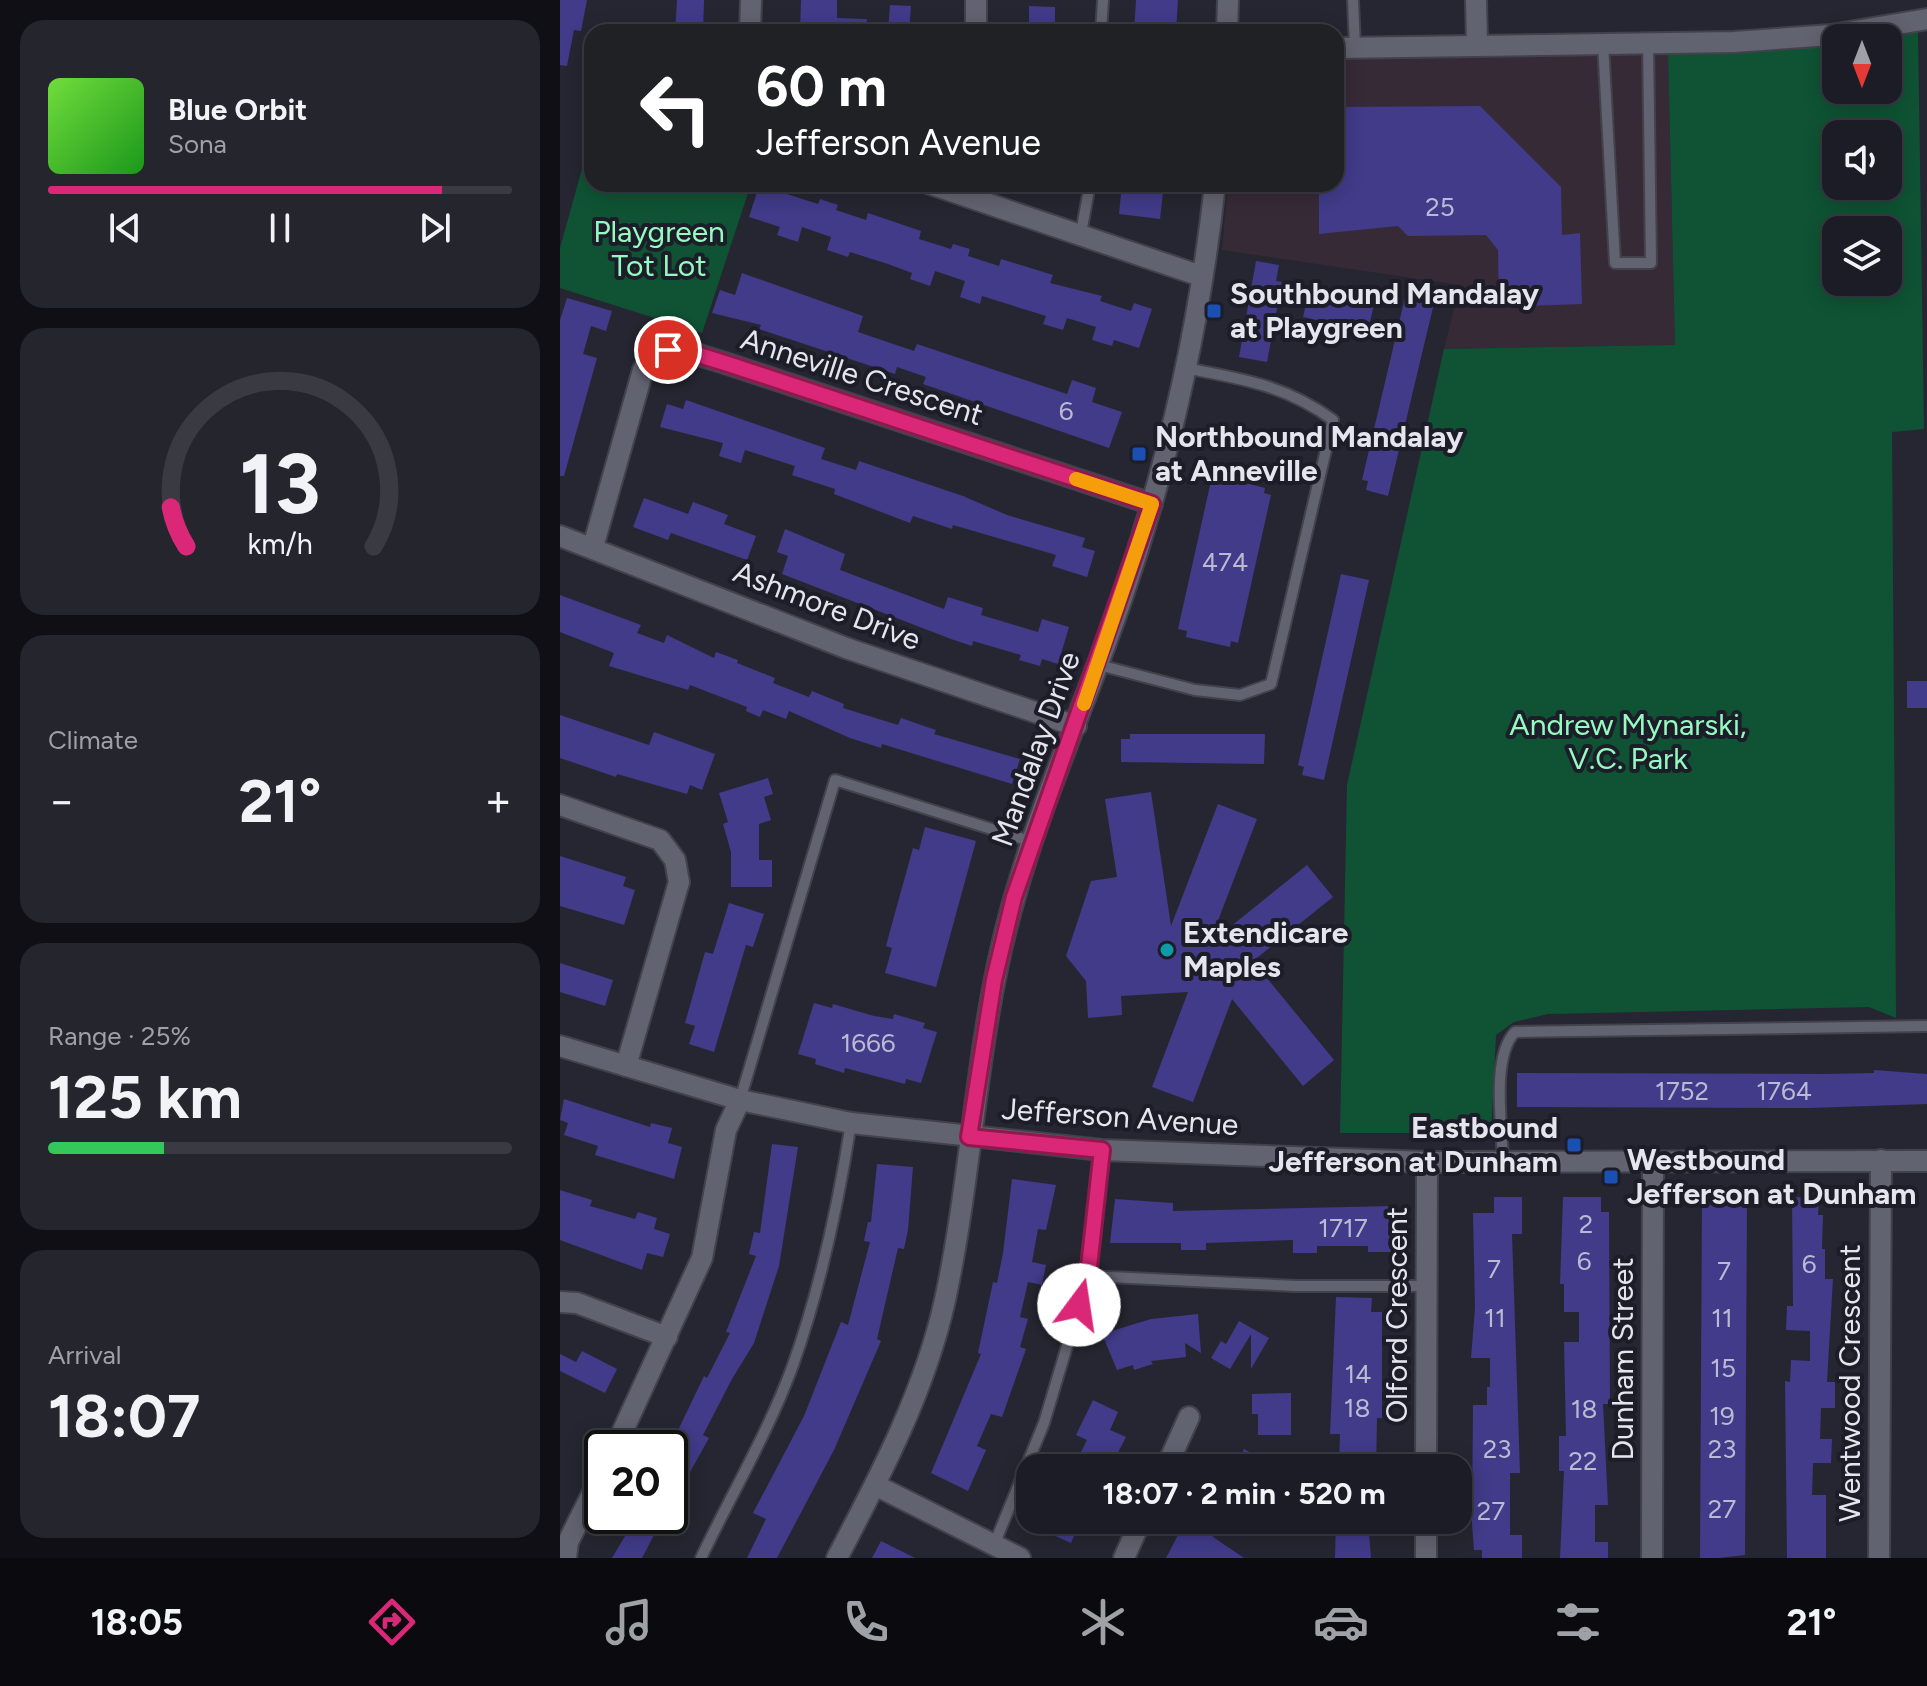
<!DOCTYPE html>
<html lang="en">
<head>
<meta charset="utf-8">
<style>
  body { margin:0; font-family:Figtree,sans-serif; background:#25252e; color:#f1f3f6; height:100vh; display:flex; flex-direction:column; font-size:30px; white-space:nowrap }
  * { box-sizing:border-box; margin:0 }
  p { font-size:26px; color:#a0a1a7 }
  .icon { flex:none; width:44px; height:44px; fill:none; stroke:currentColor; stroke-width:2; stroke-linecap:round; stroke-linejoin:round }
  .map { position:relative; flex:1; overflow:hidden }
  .sheet { display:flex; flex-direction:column; gap:20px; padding:20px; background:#0f0f15; width:560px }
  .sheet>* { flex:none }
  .hud { position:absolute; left:24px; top:24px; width:760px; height:168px; border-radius:24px; box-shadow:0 4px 20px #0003,0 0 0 2px #3a3a43; background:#202124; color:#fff; overflow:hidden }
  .needle { width:52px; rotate:180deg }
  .tools { position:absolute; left:1262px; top:24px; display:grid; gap:16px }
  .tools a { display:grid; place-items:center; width:80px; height:80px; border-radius:16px; background:#1c1c26; box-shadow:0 4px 20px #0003,0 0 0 2px #3a3a43; font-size:40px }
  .speed { position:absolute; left:24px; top:1430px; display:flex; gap:16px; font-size:40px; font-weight:700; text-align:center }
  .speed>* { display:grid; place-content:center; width:104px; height:104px; border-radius:50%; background:#1c1c26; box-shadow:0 4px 20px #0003,0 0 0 2px #3a3a43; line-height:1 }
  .speed .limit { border:4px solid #111; border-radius:12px; background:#fff; color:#111 }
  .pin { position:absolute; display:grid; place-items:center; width:68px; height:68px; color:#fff; margin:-34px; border:4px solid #fff; border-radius:50%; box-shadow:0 2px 8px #0007 }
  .me { position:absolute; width:88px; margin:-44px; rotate:14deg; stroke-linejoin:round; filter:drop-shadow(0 0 6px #0008) }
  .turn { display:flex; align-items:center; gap:28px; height:168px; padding:0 40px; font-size:36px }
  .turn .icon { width:104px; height:104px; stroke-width:2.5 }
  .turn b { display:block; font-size:56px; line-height:68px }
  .big { font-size:60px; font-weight:700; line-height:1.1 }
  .sheet .widget { flex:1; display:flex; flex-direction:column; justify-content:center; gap:12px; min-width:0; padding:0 28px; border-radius:24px; background:#25252e }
  .sheet .dial { align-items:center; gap:0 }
  .dial svg { height:208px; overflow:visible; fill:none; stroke:#3a3a43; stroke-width:7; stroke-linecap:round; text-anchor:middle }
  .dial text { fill:#f1f3f6; stroke:none }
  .song { display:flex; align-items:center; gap:24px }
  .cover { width:96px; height:96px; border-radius:12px; background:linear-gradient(135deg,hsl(100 70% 55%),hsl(120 70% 35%)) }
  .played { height:8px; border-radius:4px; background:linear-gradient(90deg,#db2777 85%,#3a3a43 85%) }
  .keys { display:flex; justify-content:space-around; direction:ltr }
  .heat { display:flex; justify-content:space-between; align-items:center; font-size:44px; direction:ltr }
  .charge { height:12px; border-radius:6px; background:linear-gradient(90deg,#34c759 25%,#3a3a43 0) }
  .trip { position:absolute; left:456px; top:1454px; width:456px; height:80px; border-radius:24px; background:#1c1c26; box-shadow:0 4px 20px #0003,0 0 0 2px #3a3a43; font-weight:700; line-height:80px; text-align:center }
  .menu { display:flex; height:128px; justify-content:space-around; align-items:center; background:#0b0b0f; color:#a0a1a7 }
  .menu .icon { width:56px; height:56px }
  .menu .on { color:#db2777 }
  .menu b { font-size:36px; color:#f1f3f6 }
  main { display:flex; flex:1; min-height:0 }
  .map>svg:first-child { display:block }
  .education { fill:#372a37 }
  .green { fill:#0f5334; fill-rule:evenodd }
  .building { fill:#413b89 }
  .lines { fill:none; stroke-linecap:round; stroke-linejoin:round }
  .service-casing { stroke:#42424c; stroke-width:14 }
  .minor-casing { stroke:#42424c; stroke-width:24 }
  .tertiary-casing { stroke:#42424c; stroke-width:24 }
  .service { stroke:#626370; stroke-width:10 }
  .minor { stroke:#626370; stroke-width:20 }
  .tertiary { stroke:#626370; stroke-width:20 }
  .route-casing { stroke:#8e194d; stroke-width:20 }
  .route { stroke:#db2777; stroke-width:14 }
  .slow { stroke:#f59e0b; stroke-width:14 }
  .transit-dot { fill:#1a4fb4; stroke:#1c1d28; stroke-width:3 }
  .culture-dot { fill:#0f9aa8; stroke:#1c1d28; stroke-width:3 }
  .labels { text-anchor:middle; stroke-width:8; stroke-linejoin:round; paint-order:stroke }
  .number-label { font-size:26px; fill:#bbbad4 }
  .park-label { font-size:30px; fill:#95fac1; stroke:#1c1d28 }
  .poi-label { font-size:30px; font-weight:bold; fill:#e4e5ed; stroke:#1c1d28; text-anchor:start }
  .street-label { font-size:30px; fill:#e4e5ed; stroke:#1c1d28 }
</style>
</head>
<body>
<main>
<section class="sheet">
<div class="widget">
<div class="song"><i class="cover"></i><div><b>Blue Orbit</b><p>Sona</p></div></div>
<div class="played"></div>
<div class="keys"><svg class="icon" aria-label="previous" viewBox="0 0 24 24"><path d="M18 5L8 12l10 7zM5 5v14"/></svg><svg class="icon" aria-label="pause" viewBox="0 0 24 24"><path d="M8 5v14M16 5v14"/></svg><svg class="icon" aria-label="next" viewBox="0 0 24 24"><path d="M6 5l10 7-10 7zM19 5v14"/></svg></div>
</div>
<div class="widget dial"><svg viewBox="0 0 100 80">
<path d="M14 69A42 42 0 1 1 86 69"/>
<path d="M14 69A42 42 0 0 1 8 54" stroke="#db2777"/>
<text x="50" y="56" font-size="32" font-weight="700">13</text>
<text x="50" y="72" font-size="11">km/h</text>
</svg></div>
<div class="widget"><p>Climate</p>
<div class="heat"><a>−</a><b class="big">21°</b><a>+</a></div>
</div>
<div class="widget"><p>Range · 25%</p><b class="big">125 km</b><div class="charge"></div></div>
<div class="widget"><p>Arrival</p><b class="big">18:07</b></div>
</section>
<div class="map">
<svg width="1367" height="1558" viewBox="0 0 1367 1558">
  <rect width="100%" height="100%" fill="#262632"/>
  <!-- education -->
  <polygon class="education" points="1108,52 1115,345 884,349 900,285 662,250 668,184 776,184 776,57"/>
  <!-- green -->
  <g class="green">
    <path d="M 1358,32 L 1364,429 L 1332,432 L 1336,1018 L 1309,1007 L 988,1014 L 954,1022 L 936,1035 L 931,1133 L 780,1133 L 787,785 L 884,349 L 1115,345 L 1108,52 L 1228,50 L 1276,44 L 1276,90 L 1328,90 L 1328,38 L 1314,38 ZM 1276,134 L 1328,134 L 1328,186 L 1276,186 ZM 1276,230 L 1328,230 L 1328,282 L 1276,282 Z"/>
    <polygon points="32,133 32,184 191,184 142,333 0,288 0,248"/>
  </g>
  <!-- building -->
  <g class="building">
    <polygon points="0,0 27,0 21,31 14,30 7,66 0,65"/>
    <polygon points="117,0 144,0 143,32 115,32"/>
    <polygon points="241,0 277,0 277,18 307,19 306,32 240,32"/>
    <polygon points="576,0 618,0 616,32 574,32"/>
    <polygon points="330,5 351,6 349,32 328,32"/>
    <polygon points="469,6 495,7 495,32 469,32"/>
    <polygon points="920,106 1001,187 1002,235 1020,233 1022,304 939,307 938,250 926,235 848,236 838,226 759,234 759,184 776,184 776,107"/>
    <polygon points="209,184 230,184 227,194 258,204 260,199 278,205 276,210 306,220 308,213 361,231 359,239 391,249 393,244 410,249 408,256 439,266 441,259 493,275 490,283 542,296 540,301 571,311 574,303 592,309 579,348 554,340 552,346 532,340 536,327 507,318 503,330 483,324 486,316 422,296 420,304 400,297 405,281 375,271 370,286 350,279 352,273 328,264 290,252 288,257 267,250 271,237 242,227 238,242 217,235 220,227 189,217 199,186 208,188"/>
    <polygon points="562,184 604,184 600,219 559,214"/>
    <polygon points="696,261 719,265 716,281 722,282 707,362 679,357"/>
    <polygon points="182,273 303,316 298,332 354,351 357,344 507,394 512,380 536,388 532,402 562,412 549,448 363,384 366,377 337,367 335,374 199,329 201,325 152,313 160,290 175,295"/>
    <polygon points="750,286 815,300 809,326 794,322 793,328 743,317"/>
    <polygon points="846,293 875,299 828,496 806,490 808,481 802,480"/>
    <polygon points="7,298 52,311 46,331 31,326 23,354 37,358 4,476 0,476 0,320"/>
    <polygon points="126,400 265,448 261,459 296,470 299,461 403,496 447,515 525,538 522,547 535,551 527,577 492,566 496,555 393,525 392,529 353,516 350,523 274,494 275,489 232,475 235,466 185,450 181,463 159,456 163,443 100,427 107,404 123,409"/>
    <polygon points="663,477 705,488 704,493 711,495 678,643 671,641 670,647 626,637 627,631 618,629 651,481 661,484"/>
    <polygon points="84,498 128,514 133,502 168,515 164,524 196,536 187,560 111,533 108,540 73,527"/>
    <polygon points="225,529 285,554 280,570 384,609 388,597 423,608 421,615 478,632 482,619 509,627 498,664 482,659 480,666 459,660 461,655 413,641 412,646 391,639 222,574 228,556 217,552"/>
    <polygon points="781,574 809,580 764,780 742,775 744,767 738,765"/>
    <polygon points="0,595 81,625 77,633 104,643 107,635 154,658 156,652 178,660 177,663 215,678 213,683 249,697 252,691 284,704 283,708 338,725 341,718 376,730 374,734 460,759 452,784 322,744 321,748 290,738 229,711 226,719 203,710 200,717 186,711 187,707 130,685 128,690 49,666 54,653 0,632"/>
    <rect x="1347" y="681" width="20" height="27"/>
    <polygon points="0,715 89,745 94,732 155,754 142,790 130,785 127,794 57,774 56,777 0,758"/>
    <polygon points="570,734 705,734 704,764 561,762 561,739 570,739"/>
    <polygon points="208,778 213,794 204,797 211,820 199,824 199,860 212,860 212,887 171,887 171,852 163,824 168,822 159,793"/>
    <polygon points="591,792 611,926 658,804 697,819 649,944 747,865 773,897 693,961 774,1060 743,1086 672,999 633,1102 592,1087 628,992 561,996 562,1015 528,1018 526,981 506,956 531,881 557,877 545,799"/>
    <polygon points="365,827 416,841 376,987 325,973 332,948 326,946 333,920 353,848 359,850"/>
    <polygon points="0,856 66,877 63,886 75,890 64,925 0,906"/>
    <polygon points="169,903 204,914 193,947 186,945 154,1052 129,1044 135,1026 125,1023 145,952 153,954"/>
    <polygon points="0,963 53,980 45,1006 0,992"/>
    <polygon points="254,1003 272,1008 273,1004 314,1016 333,1019 334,1014 365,1023 363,1028 377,1032 361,1083 346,1079 345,1084 285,1068 284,1073 255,1064 256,1059 238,1054"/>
    <polygon points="1314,1070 1367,1074 1367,1104 1250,1108 957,1107 957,1073 1265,1074 1314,1073"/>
    <polygon points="4,1099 90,1127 91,1123 112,1128 108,1143 122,1147 114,1179 35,1155 38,1146 4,1135 8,1123 0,1120"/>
    <polygon points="212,1144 238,1147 219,1266 194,1343 172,1379 143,1435 149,1438 110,1508 110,1447 144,1376 147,1378 170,1333 166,1332 196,1256 189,1254 194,1232 200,1233"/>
    <polygon points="317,1164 353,1167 348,1230 344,1249 338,1248 317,1339 321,1341 274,1450 217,1558 187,1558 206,1519 193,1513 244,1416 281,1322 288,1325 310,1242 304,1241 308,1222 311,1222"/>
    <polygon points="452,1179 496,1185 486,1230 478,1229 472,1262 486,1265 482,1285 468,1282 460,1317 468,1319 460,1347 466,1349 442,1417 431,1414 417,1446 426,1450 408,1491 371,1473 421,1354 418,1353 433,1282 437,1283 443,1253"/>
    <polygon points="0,1190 32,1200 30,1206 75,1219 78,1212 97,1218 94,1229 110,1234 103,1257 87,1253 82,1270 0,1240"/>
    <polygon points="934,1197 962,1197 962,1234 952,1234 960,1473 950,1473 950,1535 962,1535 962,1558 922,1558 922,1550 914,1550 912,1523 913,1405 927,1405 927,1387 930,1387 930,1358 911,1358 915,1308 913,1213 934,1213"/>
    <polygon points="1003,1197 1041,1197 1041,1212 1049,1212 1050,1404 1043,1404 1048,1505 1035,1505 1035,1542 1048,1542 1048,1558 1000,1558 1004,1471 999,1471 999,1436 1006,1436 1004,1342 1019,1342 1019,1312 1004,1312 1004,1284 1000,1284"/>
    <polygon points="1142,1197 1187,1197 1185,1555 1159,1558 1140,1558"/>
    <polygon points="1232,1197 1259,1198 1258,1215 1263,1215 1262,1249 1265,1249 1265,1279 1273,1279 1267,1382 1275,1382 1275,1408 1261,1408 1260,1439 1272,1439 1271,1463 1253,1463 1252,1495 1266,1495 1266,1558 1227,1558 1225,1381 1230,1382 1231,1360 1250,1361 1250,1331 1226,1330 1227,1306 1233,1306"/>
    <polygon points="555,1199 613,1203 613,1211 832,1206 832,1252 808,1252 808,1246 757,1246 757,1253 733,1253 733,1240 646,1243 646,1250 621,1250 621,1243 550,1243"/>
    <polygon points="776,1297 812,1298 811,1312 822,1312 822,1418 817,1418 816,1468 779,1468 780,1434 770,1434"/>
    <polygon points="638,1314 641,1353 625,1343 626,1357 591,1361 593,1364 574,1370 573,1365 557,1370 542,1334 591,1319"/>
    <polygon points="679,1321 709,1338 691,1369 691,1334 670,1369 651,1358 661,1341 666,1344"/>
    <polygon points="22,1351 57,1369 45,1393 0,1371 0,1354 16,1362"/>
    <polygon points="731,1393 731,1435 698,1435 698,1414 692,1414 692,1394"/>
    <polygon points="533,1400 558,1412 550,1430 566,1437 550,1468 513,1468 527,1440 516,1435"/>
    <polygon points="684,1449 719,1468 675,1468"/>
    <polygon points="77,1516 104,1516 82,1558 52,1558"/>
    <polygon points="460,1520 521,1520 511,1543"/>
    <polygon points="626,1520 662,1520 653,1537 684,1558 606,1558"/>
    <polygon points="776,1520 808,1520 811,1558 775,1558"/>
    <polygon points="321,1541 355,1558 312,1558"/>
  </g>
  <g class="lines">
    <!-- service casing -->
    <g class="service-casing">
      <g id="service">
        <polyline points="793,0 795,48"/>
        <polyline points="541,32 543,0"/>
        <polyline points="1043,43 1055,263 1091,263 1088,42"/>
        <polyline points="521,233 530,184"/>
        <path d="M 539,665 L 635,690 L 680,695 L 711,684 L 773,420 C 725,385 682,379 625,368"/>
        <polyline points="180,1100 275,780 473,842"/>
        <path d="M 943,1161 C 942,1126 931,1057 955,1032 L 1367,1026"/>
        <polyline points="528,1276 736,1286 867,1286"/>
        <polyline points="434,1545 484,1423 528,1276 542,1150"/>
        <path d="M 141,1558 C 171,1495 209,1431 233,1365 C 261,1286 278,1206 291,1123"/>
      </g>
    </g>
    <!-- minor casing -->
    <g class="minor-casing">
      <g id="minor">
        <polyline points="916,0 917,43"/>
        <polyline points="190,32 191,0"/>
        <polyline points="416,32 416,0"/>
        <polyline points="776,48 1174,42 1271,35 1367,19"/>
        <polyline points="370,184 641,276"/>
        <polyline points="0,536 286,648 516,726"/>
        <polyline points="33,547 83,370 102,350 126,351 168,364 592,504"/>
        <polyline points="0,805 100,840 115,860 119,882 66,1066"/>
        <polyline points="0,1302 17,1303 107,1337"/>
        <polyline points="55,1448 142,1258 166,1130 180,1100"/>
        <polyline points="606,1468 629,1417"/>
        <polyline points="866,1468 867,1162"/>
        <polyline points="315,1485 460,1558"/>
        <polyline points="6,1558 8,1542 42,1474"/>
        <polyline points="564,1558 581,1520"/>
        <polyline points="866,1558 866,1520"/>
        <polyline points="1092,1558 1093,1160"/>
        <polyline points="1319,1558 1321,1160"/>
      </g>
    </g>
    <!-- tertiary casing -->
    <g class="tertiary-casing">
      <g id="tertiary">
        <polyline points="667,32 668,0"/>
        <polyline points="0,1046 180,1100 291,1123 542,1150 867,1162 1367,1161"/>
        <path d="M 277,1558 C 320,1476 365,1391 385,1300 C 414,1166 416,1028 455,896 C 484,794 528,697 562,598 C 608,464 640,324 655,184"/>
      </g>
    </g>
    <!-- service -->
    <use href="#service" class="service"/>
    <!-- minor -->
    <use href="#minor" class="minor"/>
    <!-- tertiary -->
    <use href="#tertiary" class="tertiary"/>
  </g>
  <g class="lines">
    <!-- route casing -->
    <g class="route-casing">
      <polyline id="route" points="108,350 126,351 168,364 592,504 454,897 434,980 409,1137 542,1150 528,1276 519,1305"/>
    </g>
    <!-- route -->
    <use href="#route" class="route"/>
    <!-- slow -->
    <polyline class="slow" points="516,479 592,504 524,704"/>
  </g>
  <!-- markers -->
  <g class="transit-dot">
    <rect x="646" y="303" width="16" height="16" rx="4"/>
    <rect x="571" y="446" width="16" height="16" rx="4"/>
    <rect x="1006" y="1137" width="16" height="16" rx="4"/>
    <rect x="1043" y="1169" width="16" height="16" rx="4"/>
  </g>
  <circle class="culture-dot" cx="607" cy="950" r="8"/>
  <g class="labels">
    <!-- number labels -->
    <g class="number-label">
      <text x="880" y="216">25</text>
      <text x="506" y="420">6</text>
      <text x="665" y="571">474</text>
      <text x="308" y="1052">1666</text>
      <text x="1122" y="1100">1752</text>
      <text x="1224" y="1100">1764</text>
      <text x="1026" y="1233">2</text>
      <text x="783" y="1237">1717</text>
      <text x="1024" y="1270">6</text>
      <text x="1249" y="1273">6</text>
      <text x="934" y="1278">7</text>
      <text x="1164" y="1280">7</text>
      <text x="935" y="1327">11</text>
      <text x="1162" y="1327">11</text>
      <text x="1163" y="1377">15</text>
      <text x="798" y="1383">14</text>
      <text x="797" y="1417">18</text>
      <text x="1024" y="1418">18</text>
      <text x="1162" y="1425">19</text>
      <text x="937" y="1458">23</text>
      <text x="1162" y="1458">23</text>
      <text x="1023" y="1470">22</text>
      <text x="1162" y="1518">27</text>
      <text x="931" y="1520">27</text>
    </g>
    <!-- park labels -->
    <g class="park-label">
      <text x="99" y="242">Playgreen<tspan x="99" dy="34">Tot Lot</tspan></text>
      <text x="1068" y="735">Andrew Mynarski,<tspan x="1068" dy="34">V.C. Park</tspan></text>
    </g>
    <!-- poi labels -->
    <g class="poi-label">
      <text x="670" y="304">Southbound Mandalay<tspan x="670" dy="34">at Playgreen</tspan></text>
      <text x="595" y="447">Northbound Mandalay<tspan x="595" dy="34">at Anneville</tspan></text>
      <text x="623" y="943">Extendicare<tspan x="623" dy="34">Maples</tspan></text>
      <text x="998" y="1138" text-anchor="end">Eastbound<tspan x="998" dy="34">Jefferson at Dunham</tspan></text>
      <text x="1067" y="1170">Westbound<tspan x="1067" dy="34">Jefferson at Dunham</tspan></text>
    </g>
    <!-- street labels -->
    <g class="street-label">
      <text transform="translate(302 377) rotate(18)" y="10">Anneville Crescent</text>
      <text transform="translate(267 606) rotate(21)" y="10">Ashmore Drive</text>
      <text transform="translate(476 749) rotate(-70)" y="10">Mandalay Drive</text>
      <text transform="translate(560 1117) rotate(4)" y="10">Jefferson Avenue</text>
      <text transform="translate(837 1315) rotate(-90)" y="10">Olford Crescent</text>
      <text transform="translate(1063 1359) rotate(-90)" y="10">Dunham Street</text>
      <text transform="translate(1290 1383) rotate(-90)" y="10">Wentwood Crescent</text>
    </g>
  </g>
</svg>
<div class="tools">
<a><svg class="needle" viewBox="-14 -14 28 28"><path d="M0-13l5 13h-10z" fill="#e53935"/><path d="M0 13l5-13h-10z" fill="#a0a1a7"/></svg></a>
<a><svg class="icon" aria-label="sound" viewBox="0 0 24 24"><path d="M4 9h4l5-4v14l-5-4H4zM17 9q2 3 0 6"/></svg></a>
<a><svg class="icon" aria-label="layers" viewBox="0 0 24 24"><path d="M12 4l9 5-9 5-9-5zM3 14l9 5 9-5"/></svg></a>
</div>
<div class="speed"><div class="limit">20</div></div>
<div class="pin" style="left:108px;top:350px;background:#d93025"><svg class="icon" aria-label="arrive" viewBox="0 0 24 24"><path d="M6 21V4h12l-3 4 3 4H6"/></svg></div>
<svg class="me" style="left:519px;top:1305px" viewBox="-20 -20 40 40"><circle r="19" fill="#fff"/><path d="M0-13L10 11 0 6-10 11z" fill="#db2777"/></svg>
<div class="trip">18:07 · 2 min · 520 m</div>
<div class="hud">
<div class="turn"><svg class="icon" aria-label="left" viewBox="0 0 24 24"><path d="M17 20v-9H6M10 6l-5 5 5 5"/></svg><div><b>60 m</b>Jefferson Avenue</div></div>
</div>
</div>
</main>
<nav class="menu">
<b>18:05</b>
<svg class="icon on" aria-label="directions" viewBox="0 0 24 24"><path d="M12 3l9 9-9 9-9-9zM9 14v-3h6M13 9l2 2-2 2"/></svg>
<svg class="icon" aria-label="music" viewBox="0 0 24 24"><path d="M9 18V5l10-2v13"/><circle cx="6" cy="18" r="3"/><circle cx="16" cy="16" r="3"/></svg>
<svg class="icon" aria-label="phone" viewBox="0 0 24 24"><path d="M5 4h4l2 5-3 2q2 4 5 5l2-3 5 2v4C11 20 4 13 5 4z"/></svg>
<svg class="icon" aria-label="climate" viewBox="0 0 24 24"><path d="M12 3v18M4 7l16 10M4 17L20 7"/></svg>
<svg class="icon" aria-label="car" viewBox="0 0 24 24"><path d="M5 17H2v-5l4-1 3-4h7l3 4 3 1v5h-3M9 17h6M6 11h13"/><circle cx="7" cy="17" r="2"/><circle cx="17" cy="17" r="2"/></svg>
<svg class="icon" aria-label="filters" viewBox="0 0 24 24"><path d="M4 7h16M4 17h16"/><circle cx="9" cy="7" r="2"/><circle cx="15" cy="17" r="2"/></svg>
<b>21°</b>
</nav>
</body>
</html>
